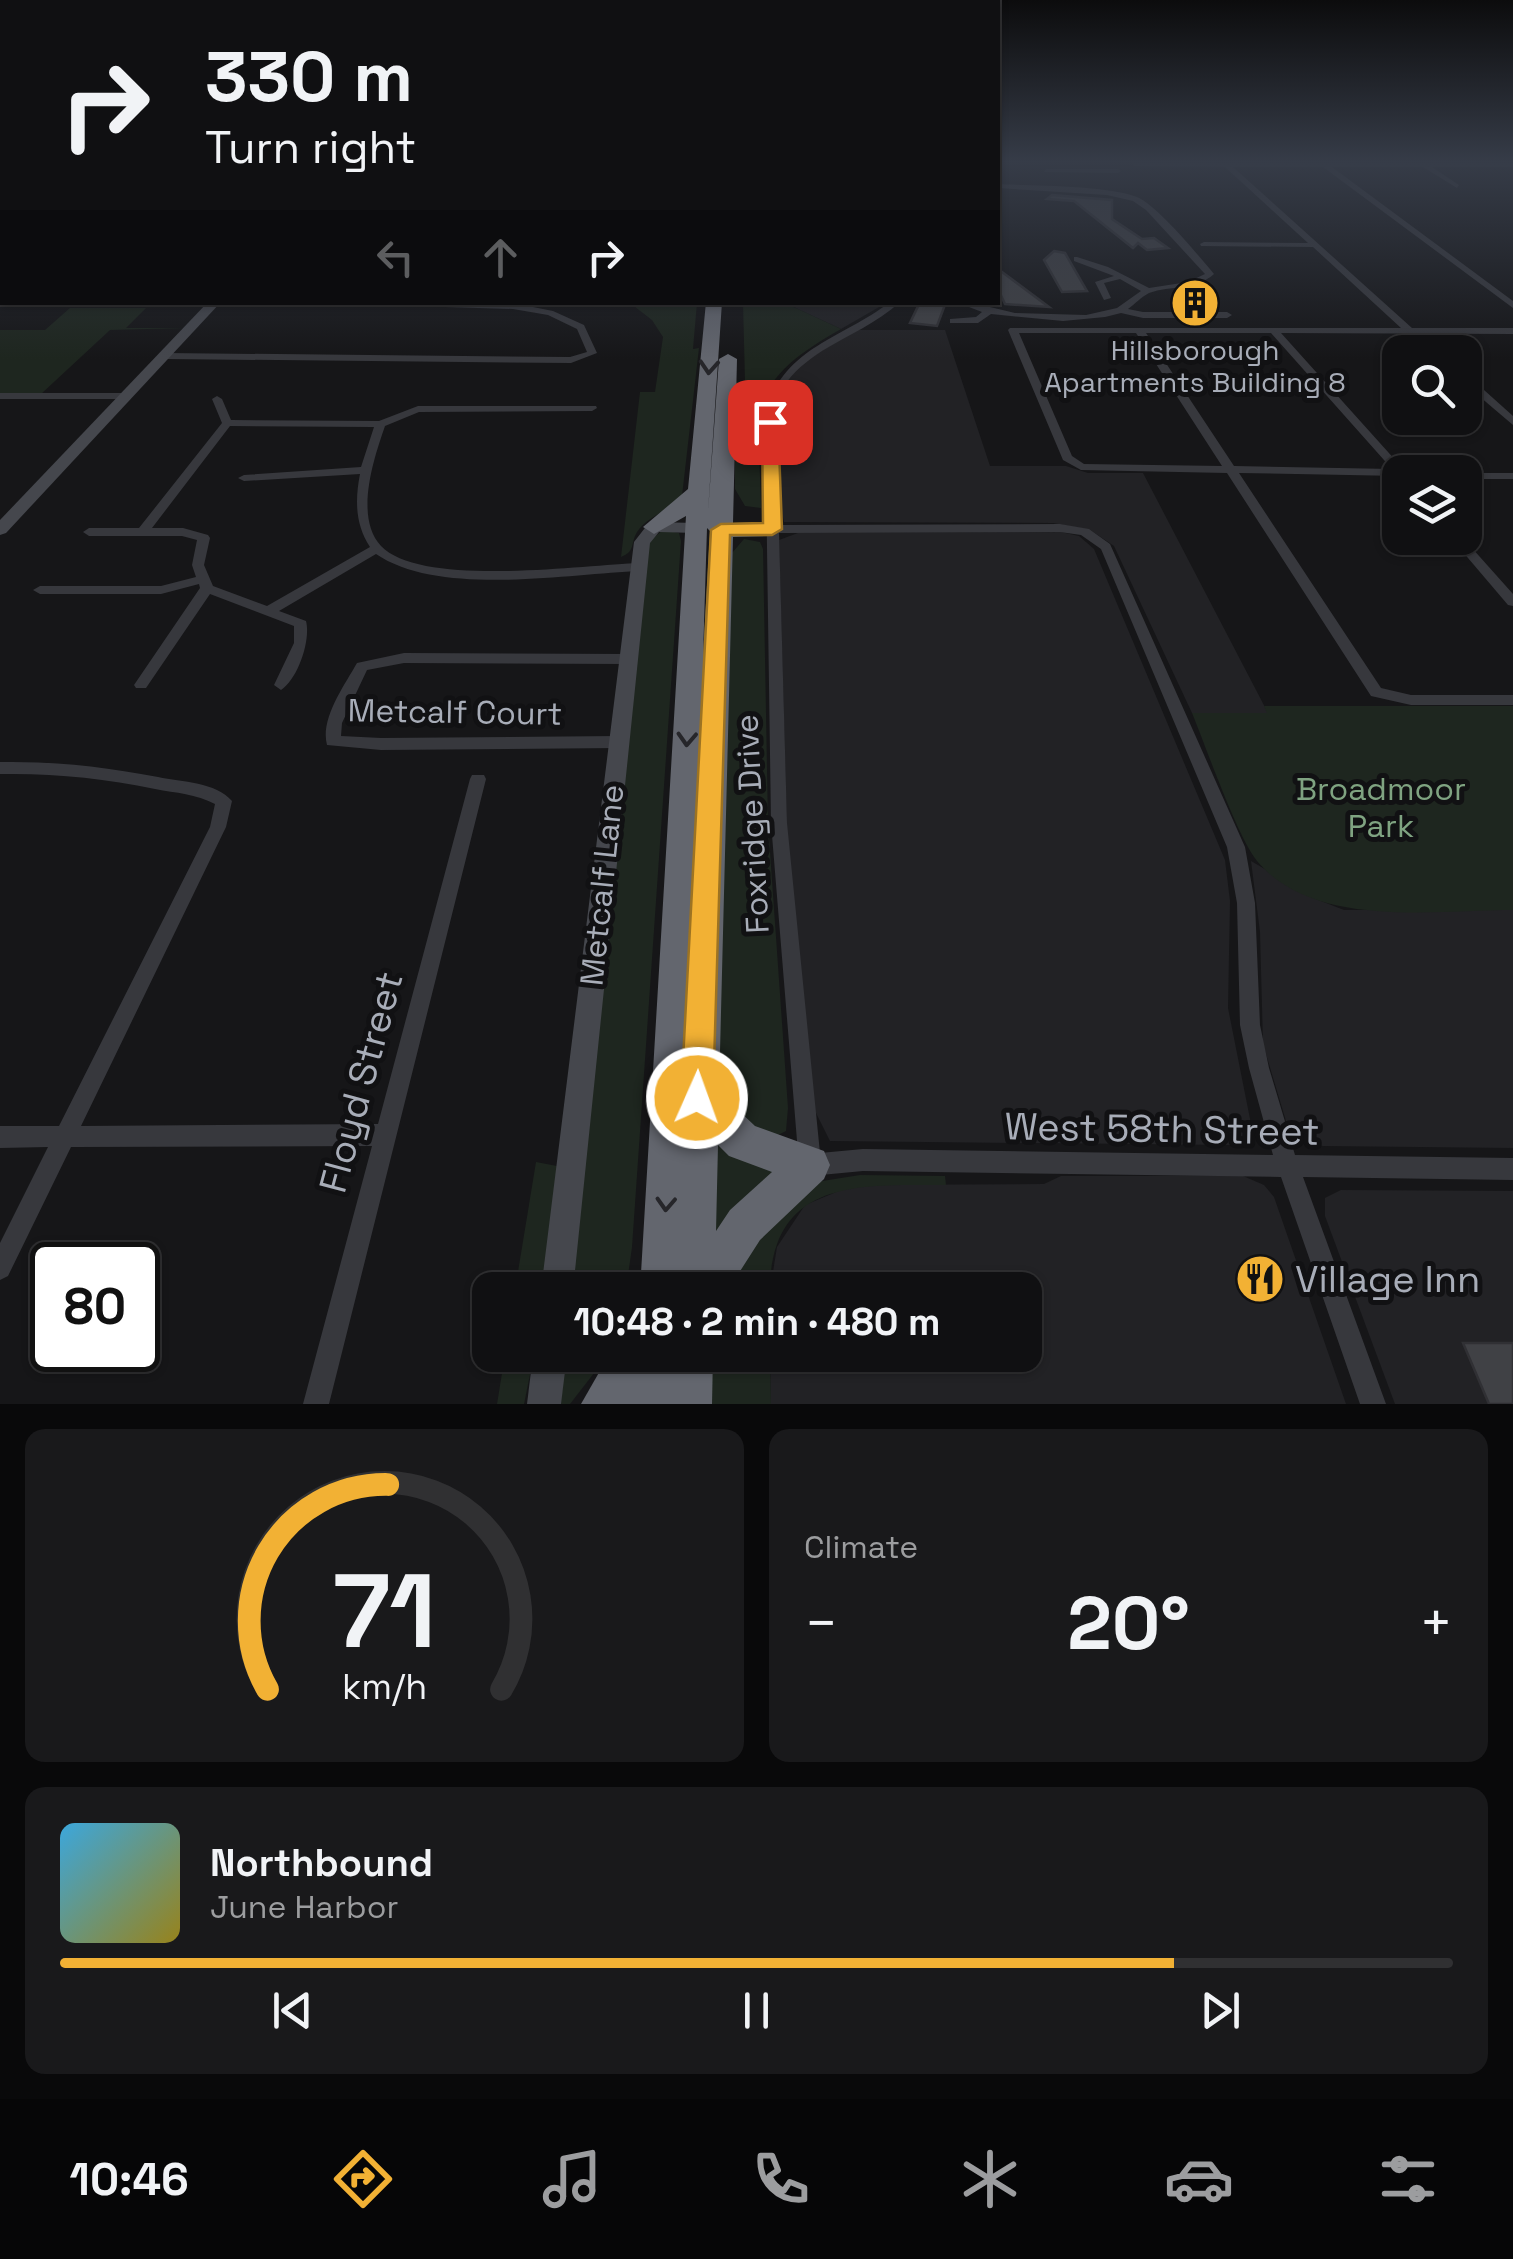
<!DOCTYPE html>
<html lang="en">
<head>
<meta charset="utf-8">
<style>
  body { margin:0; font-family:"Space Grotesk",sans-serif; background:#19191b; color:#f1f3f6; height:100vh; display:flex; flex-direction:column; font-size:38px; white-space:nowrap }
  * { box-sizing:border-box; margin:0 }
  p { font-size:32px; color:#9c9d9f }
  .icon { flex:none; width:55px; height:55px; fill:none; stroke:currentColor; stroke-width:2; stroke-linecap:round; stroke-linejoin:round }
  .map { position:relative; height:1404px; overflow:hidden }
  .sheet { display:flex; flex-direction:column; gap:25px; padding:25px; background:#09090a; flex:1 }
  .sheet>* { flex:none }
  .banner { position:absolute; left:0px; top:0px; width:1000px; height:305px; box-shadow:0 2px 8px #0004,0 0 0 2px #303032; background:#101012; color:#f1f3f6; overflow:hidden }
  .controls { position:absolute; left:1382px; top:335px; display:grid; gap:20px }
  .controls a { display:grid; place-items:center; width:100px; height:100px; border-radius:20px; background:#101012; box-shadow:0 2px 8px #0004,0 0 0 2px #303032; font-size:50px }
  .speed { position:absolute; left:30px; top:1242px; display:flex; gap:20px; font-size:50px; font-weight:700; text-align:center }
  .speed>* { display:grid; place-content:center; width:130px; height:130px; border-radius:50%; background:#101012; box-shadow:0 2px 8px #0004,0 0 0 2px #303032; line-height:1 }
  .speed .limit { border:5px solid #111; border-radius:15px; background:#fff; color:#111 }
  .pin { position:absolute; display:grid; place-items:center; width:85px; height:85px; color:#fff; margin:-42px; border-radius:20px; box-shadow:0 5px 15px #0006 }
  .me { position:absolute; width:110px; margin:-55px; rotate:2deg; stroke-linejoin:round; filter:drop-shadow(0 0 8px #0008) }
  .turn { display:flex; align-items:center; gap:35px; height:210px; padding:0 40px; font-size:45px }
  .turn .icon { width:130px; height:130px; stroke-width:2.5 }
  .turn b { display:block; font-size:70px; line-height:85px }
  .lanes { display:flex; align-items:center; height:95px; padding:0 40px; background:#0003; justify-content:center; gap:50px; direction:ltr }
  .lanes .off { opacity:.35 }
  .big { font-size:75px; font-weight:700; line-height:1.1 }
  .sheet .tile { flex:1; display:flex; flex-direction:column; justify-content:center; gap:15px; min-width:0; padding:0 35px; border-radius:20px; background:#19191b }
  .sheet .dial { align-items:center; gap:0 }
  .dial svg { height:260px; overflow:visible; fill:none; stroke:#303032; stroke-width:7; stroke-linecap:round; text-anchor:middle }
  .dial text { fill:#f1f3f6; stroke:none }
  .song { display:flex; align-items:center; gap:30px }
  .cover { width:120px; height:120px; border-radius:15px; background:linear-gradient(135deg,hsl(200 70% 55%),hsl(50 70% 35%)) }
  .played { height:10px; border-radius:5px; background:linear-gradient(90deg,#f2b134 80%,#303032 80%) }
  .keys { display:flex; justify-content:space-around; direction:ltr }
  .heat { display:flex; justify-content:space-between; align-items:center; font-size:55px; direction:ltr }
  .sheet .tiles { flex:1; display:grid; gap:25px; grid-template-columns:1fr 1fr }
  .tile:last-child { grid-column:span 2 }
  .trip { position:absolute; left:472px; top:1272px; width:570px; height:100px; border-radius:20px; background:#101012; box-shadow:0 2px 8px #0004,0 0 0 2px #303032; font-weight:700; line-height:100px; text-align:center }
  .dock { display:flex; height:160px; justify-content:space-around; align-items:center; background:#060607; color:#9c9d9f }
  .dock .icon { width:70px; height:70px }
  .dock .current { color:#f2b134 }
  .dock b { font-size:45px; color:#f1f3f6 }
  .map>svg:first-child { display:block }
  .built { fill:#222225 }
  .green { fill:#1e261f }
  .building { fill:#404145; stroke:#303034; stroke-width:2.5 }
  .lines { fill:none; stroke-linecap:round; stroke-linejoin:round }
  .street { fill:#37383d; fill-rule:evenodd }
  .secondary { fill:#45474d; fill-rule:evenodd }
  .highway { fill:#63666e; fill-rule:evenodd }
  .oneway { stroke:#26262a }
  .route { fill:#f2b134; stroke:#9d7322; stroke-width:2.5 }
  .labels { text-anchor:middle; stroke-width:10; stroke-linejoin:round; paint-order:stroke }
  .far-poi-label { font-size:28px; fill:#a8adb8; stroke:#111113 }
  .street-label { font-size:32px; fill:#a8adb8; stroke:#111113 }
  .park-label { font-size:32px; fill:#7fa381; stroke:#111113 }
  .near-street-label { font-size:38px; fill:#a8adb8; stroke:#111113 }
  .near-poi-label { font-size:38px; fill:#a8adb8; stroke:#111113; text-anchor:start }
</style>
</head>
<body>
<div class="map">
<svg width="1513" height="1404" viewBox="0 0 1513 1404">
  <rect width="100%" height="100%" fill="#161618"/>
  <!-- built -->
  <g class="built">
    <polygon points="785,303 886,303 841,329"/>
    <polygon points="856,330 945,330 990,466 1066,466 1088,473 1143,473 1268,713 1192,713 1114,546 1090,530 1053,523 784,522 774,479 775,403 789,374 803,362"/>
    <polygon points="1061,532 1079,536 1094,549 1225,860 1230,901 1228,1008 1254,1139 1229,1145 830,1141 815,1111 788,866 779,540 798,533"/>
    <polygon points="1251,861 1316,899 1344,910 1513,910 1513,1148 1323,1146 1304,1142 1289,1131 1263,1044 1260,932"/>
    <polygon points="1061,1176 1243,1176 1264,1185 1274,1197 1346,1404 771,1404 770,1355 1025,1355 1025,1290 770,1290 777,1247 805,1205 853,1185 1044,1184"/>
    <polygon points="1341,1190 1513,1191 1513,1404 1395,1404 1325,1216 1325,1198"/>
  </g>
  <!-- green -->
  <g class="green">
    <path d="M 630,303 L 697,303 L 693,349 L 699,348 L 682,496 C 670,511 647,516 637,532 C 630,544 636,551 621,557 L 640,392 L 655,392 L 663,337 L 652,320 Z"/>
    <path d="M 743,303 L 785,303 L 841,329 C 744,384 759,407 761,508 L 745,506 L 735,489 L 735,382 L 745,382 Z"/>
    <polygon points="70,308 146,308 126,328 187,328 110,330 41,394 0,394 0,330 45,330"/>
    <polygon points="663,530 679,533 681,541 632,1247 626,1290 570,1290 647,543"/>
    <polygon points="744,539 760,542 763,549 768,823 788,1108 786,1131 766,1141 723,1097 718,1068 732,553"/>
    <path d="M 1264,706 L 1513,706 L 1513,910 C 1434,910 1314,929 1257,861 C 1237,836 1206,747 1192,713 L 1267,713 Z"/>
    <polygon points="713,1140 786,1165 714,1243"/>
    <polygon points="536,1162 557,1166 542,1290 515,1290"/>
    <path d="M 860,1175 L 945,1176 L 946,1185 C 862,1185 771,1177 770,1290 L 720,1290 L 725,1275 L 816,1182 Z"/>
    <polygon points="505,1355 534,1355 524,1404 497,1404"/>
    <polygon points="563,1355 608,1355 570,1404 557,1404"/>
    <polygon points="712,1355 770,1355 771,1404 711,1404"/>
  </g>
  <!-- building -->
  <g class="building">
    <polygon points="1052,195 1112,200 1112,219 1142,239 1154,238 1168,248 1147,250 1138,243 1133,248 1074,201 1047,199"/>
    <polygon points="1054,251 1065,253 1087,291 1062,292 1044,260"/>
    <polygon points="998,269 1049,307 1005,304 998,289"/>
    <polygon points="920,302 946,302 937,326 910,323"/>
    <polygon points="1463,1343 1513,1343 1513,1404 1489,1404"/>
  </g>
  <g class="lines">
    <!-- street -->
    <g class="street">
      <path d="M 1135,163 L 1513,163 L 1513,167 L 1432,167 L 1459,185 L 1457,188 L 1423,167 L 1332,167 L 1513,301 L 1513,308 L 1323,167 L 1233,167 L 1412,328 L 1513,328 L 1513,334 L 1281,333 L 1406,472 L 1400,472 L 1400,476 L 1239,473 L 1381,688 L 1411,695 L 1513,695 L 1513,705 L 1411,705 L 1371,696 L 1227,473 L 1081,470 L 1063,460 L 1008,330 L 1010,328 L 1401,328 L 1313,247 L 1201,246 L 1200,244 L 1204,242 L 1308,243 L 1225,167 L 1133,166 ZM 1019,333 L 1136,333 L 1222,466 L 1084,464 L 1072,456 ZM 1146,333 L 1271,333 L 1392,469 L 1234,466 Z"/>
      <polygon points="1046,169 1118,169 1121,171 1118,173 1044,172"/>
      <path d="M 998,184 C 1034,186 1106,185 1137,197 C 1158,206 1198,255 1214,274 C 1195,291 1171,285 1149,293 C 1141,297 1135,304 1128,309 L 1143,312 L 1227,312 L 1232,315 L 1227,318 L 1143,318 L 1121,313 L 1105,317 L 1063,321 L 991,314 L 978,323 L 950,323 L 950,319 L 976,317 L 982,312 L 956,302 L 969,302 L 1015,313 L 1086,315 L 1117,308 L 1141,291 L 1120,279 L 1104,283 L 1111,298 L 1104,300 L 1095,282 L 1114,276 L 1074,261 L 1074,257 L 1077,257 L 1108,267 L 1149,288 L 1188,282 L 1205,274 L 1146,210 L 1133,201 L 1107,195 L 998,188 Z"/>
      <polygon points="0,269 2,269 2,275 0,276"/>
      <polygon points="0,283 2,284 2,288 0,289"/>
      <polygon points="375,302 513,303 553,311 584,325 597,353 571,363 166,359 161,356 166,353 570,357 587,352 577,329 548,315 513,309 379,305"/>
      <path d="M 890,302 L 900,302 C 877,323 848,335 822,351 C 807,361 792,372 783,388 C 768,417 778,491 779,525 L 1060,524 L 1089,529 L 1110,544 L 1245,847 L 1255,903 L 1260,1025 L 1269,1068 L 1295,1155 L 1513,1158 L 1513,1180 L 1303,1177 L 1386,1404 L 1360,1404 L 1281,1177 L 863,1171 L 810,1176 L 802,1173 L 799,1165 L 771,823 L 765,410 C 788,345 840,340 890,302 ZM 1060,532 L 1081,535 L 1101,549 L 1227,847 L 1237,903 L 1240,1025 L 1249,1068 L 1273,1155 L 863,1149 L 820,1153 L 787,823 L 779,533 Z"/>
      <polygon points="1466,381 1474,381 1513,416 1513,425 1466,385"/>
      <polygon points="0,393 127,393 132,396 127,399 0,399"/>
      <path d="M 217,396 L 222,399 L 231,420 L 379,421 L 418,406 L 596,406 L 597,408 L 592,411 L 419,412 L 385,426 C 374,458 354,517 381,546 C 421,588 582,565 640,563 L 646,567 L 640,571 C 566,574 439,597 376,554 L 279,611 L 306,621 C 311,640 298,679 281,690 L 274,685 L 294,643 L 294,626 L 210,594 L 146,688 L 136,688 L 134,685 L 200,588 L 199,584 L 161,594 L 40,594 L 33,590 L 40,586 L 161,586 L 196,577 L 192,565 L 197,540 L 182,536 L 89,536 L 83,532 L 89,528 L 139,528 L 222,423 L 212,399 ZM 230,426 L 374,427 L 361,467 L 244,475 L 238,478 L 244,481 L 360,474 C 355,500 355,524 370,547 L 267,606 L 213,586 L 204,565 L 210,538 L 208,535 L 183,528 L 152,528 Z"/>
      <rect x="1465" y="473" width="48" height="6"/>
      <polygon points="1451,538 1463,538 1513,594 1513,606 1508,605"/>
      <path d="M 404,653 L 627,654 L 634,659 L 627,664 L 404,663 L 367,670 L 342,723 L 341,736 L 381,738 L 618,736 L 626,742 L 618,748 L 381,750 L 327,745 C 320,719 344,686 357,663 Z"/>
      <path d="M 0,762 C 54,761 105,767 158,777 C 182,782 216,782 232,801 L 226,827 L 81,1126 L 378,1124 L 470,779 L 472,775 L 484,775 L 486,779 L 329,1404 L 303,1404 L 372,1146 L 71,1147 L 8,1276 L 0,1280 L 0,1243 L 48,1147 L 0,1148 L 0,1126 L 59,1126 L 210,827 L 215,804 C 196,794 176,793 155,789 C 103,778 53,773 0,774 Z"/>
    </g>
    <!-- secondary -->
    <g class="secondary">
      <polygon points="208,302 221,302 6,533 0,535 0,520"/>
      <polygon points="654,522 696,523 704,528 696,533 659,532 650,543 573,1290 541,1290 634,542 648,524"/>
      <polygon points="533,1355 567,1355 561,1404 527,1404"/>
    </g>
    <!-- highway -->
    <g class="highway">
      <path d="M 706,302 L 722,302 L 708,512 L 719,359 L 728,354 L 737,359 L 733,523 L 772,522 L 783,529 L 772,536 L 733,537 L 719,1092 L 755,1126 L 824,1151 L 830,1165 L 824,1179 L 760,1240 L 728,1290 L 640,1290 L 686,516 L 654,534 L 643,527 L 688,489 ZM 707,528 L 710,531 L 703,657 ZM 718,1145 L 729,1156 L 772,1172 L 730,1210 L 716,1231 Z"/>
      <polygon points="609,1355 713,1355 712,1404 581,1404"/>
    </g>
  </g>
  <!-- one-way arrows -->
  <defs><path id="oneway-chevron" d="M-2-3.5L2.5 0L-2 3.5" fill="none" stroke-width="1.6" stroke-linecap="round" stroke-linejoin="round" transform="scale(2.5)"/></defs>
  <g class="oneway">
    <use href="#oneway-chevron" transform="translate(709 367) rotate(94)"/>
    <use href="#oneway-chevron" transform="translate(687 739) rotate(93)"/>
    <use href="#oneway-chevron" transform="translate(666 1204) rotate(93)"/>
  </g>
  <!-- sky -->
  <linearGradient id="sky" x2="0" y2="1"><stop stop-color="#0c0c0d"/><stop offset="0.45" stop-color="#363c48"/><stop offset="1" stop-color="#363c48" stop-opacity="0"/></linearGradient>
  <rect width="1513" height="359" fill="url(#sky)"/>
  <!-- route -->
  <polygon class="route" points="770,417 778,422 782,529 772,535 730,535 713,1098 709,1109 697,1114 686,1109 681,1098 711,530 721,524 763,523 762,422"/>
  <!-- icons -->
  <defs>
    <g id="building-disc" transform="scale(2.5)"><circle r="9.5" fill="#f2b134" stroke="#111113"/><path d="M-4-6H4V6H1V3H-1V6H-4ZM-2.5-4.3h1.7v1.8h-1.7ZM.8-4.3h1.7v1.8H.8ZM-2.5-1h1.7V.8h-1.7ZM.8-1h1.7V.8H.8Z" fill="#111"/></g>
    <g id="restaurant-disc" transform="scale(2.5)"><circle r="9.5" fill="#f2b134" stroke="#111113"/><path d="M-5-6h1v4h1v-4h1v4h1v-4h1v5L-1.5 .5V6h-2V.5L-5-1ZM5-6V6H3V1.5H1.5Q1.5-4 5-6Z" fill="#111"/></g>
  </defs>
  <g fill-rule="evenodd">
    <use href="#building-disc" x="1195" y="303"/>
    <use href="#restaurant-disc" x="1260" y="1279"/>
  </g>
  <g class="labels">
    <!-- far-poi labels -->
    <g class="far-poi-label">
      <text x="1195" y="360">Hillsborough<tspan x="1195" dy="32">Apartments Building 8</tspan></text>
    </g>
    <!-- street labels -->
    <g class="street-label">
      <text transform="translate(455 712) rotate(1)" y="11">Metcalf Court</text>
      <text transform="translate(752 824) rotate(-93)" y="11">Foxridge Drive</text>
      <text transform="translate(602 885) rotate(-84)" y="11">Metcalf Lane</text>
    </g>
    <!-- park labels -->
    <g class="park-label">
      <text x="1381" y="800">Broadmoor<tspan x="1381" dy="37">Park</tspan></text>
    </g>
    <!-- near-street labels -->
    <g class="near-street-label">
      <text transform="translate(361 1082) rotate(-75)" y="13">Floyd Street</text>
      <text transform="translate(1162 1129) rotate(1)" y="13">West 58th Street</text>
    </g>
    <!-- near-poi labels -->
    <g class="near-poi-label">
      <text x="1295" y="1292">Village Inn</text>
    </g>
  </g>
</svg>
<div class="controls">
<a><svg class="icon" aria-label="search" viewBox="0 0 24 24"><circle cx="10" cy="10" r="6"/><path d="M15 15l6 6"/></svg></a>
<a><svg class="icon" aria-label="layers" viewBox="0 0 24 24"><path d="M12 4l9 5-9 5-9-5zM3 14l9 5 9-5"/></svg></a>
</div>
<div class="speed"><div class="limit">80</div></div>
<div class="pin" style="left:770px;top:422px;background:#d93025"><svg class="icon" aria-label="arrive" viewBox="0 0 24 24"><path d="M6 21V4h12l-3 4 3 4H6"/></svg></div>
<svg class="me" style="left:697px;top:1098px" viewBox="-20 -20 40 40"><circle r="17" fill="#f2b134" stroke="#fff" stroke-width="3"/><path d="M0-11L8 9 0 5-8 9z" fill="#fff"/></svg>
<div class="trip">10:48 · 2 min · 480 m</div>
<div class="banner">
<div class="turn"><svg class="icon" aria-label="right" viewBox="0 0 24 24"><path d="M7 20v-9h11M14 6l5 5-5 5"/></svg><div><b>330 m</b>Turn right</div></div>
<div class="lanes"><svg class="icon off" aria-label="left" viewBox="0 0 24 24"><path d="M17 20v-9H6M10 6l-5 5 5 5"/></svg><svg class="icon off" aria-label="ahead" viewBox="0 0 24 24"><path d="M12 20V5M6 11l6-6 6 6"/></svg><svg class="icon" aria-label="right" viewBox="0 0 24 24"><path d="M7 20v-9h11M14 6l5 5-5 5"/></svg></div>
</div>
</div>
<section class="sheet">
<div class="tiles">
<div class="tile dial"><svg viewBox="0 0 100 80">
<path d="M14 69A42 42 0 1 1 86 69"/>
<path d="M14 69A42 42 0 0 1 51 6" stroke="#f2b134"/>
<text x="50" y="56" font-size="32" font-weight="700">71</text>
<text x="50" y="72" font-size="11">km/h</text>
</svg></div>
<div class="tile"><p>Climate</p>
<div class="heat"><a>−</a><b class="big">20°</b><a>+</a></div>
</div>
<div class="tile">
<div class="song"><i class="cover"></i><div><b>Northbound</b><p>June Harbor</p></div></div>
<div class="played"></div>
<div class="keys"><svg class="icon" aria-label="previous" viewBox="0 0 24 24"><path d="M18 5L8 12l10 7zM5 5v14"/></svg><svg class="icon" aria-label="pause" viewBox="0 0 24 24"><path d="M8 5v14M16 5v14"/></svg><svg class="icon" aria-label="next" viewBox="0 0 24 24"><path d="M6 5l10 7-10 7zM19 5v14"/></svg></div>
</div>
</div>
</section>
<nav class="dock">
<b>10:46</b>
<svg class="icon current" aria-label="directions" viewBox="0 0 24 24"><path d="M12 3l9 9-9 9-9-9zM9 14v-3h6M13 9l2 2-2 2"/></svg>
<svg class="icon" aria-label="music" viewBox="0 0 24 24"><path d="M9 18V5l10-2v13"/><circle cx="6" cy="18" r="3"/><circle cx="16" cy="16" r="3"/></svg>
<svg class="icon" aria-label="phone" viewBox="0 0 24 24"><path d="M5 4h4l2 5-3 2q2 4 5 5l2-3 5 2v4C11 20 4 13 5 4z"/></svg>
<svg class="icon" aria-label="climate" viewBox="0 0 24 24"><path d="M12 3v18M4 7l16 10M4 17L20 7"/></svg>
<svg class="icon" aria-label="car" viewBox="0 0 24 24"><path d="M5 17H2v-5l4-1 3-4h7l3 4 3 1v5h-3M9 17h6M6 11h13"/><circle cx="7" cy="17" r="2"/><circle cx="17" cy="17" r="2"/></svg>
<svg class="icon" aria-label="filters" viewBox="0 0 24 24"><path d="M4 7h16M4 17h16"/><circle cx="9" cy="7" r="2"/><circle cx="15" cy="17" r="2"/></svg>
</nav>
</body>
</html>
